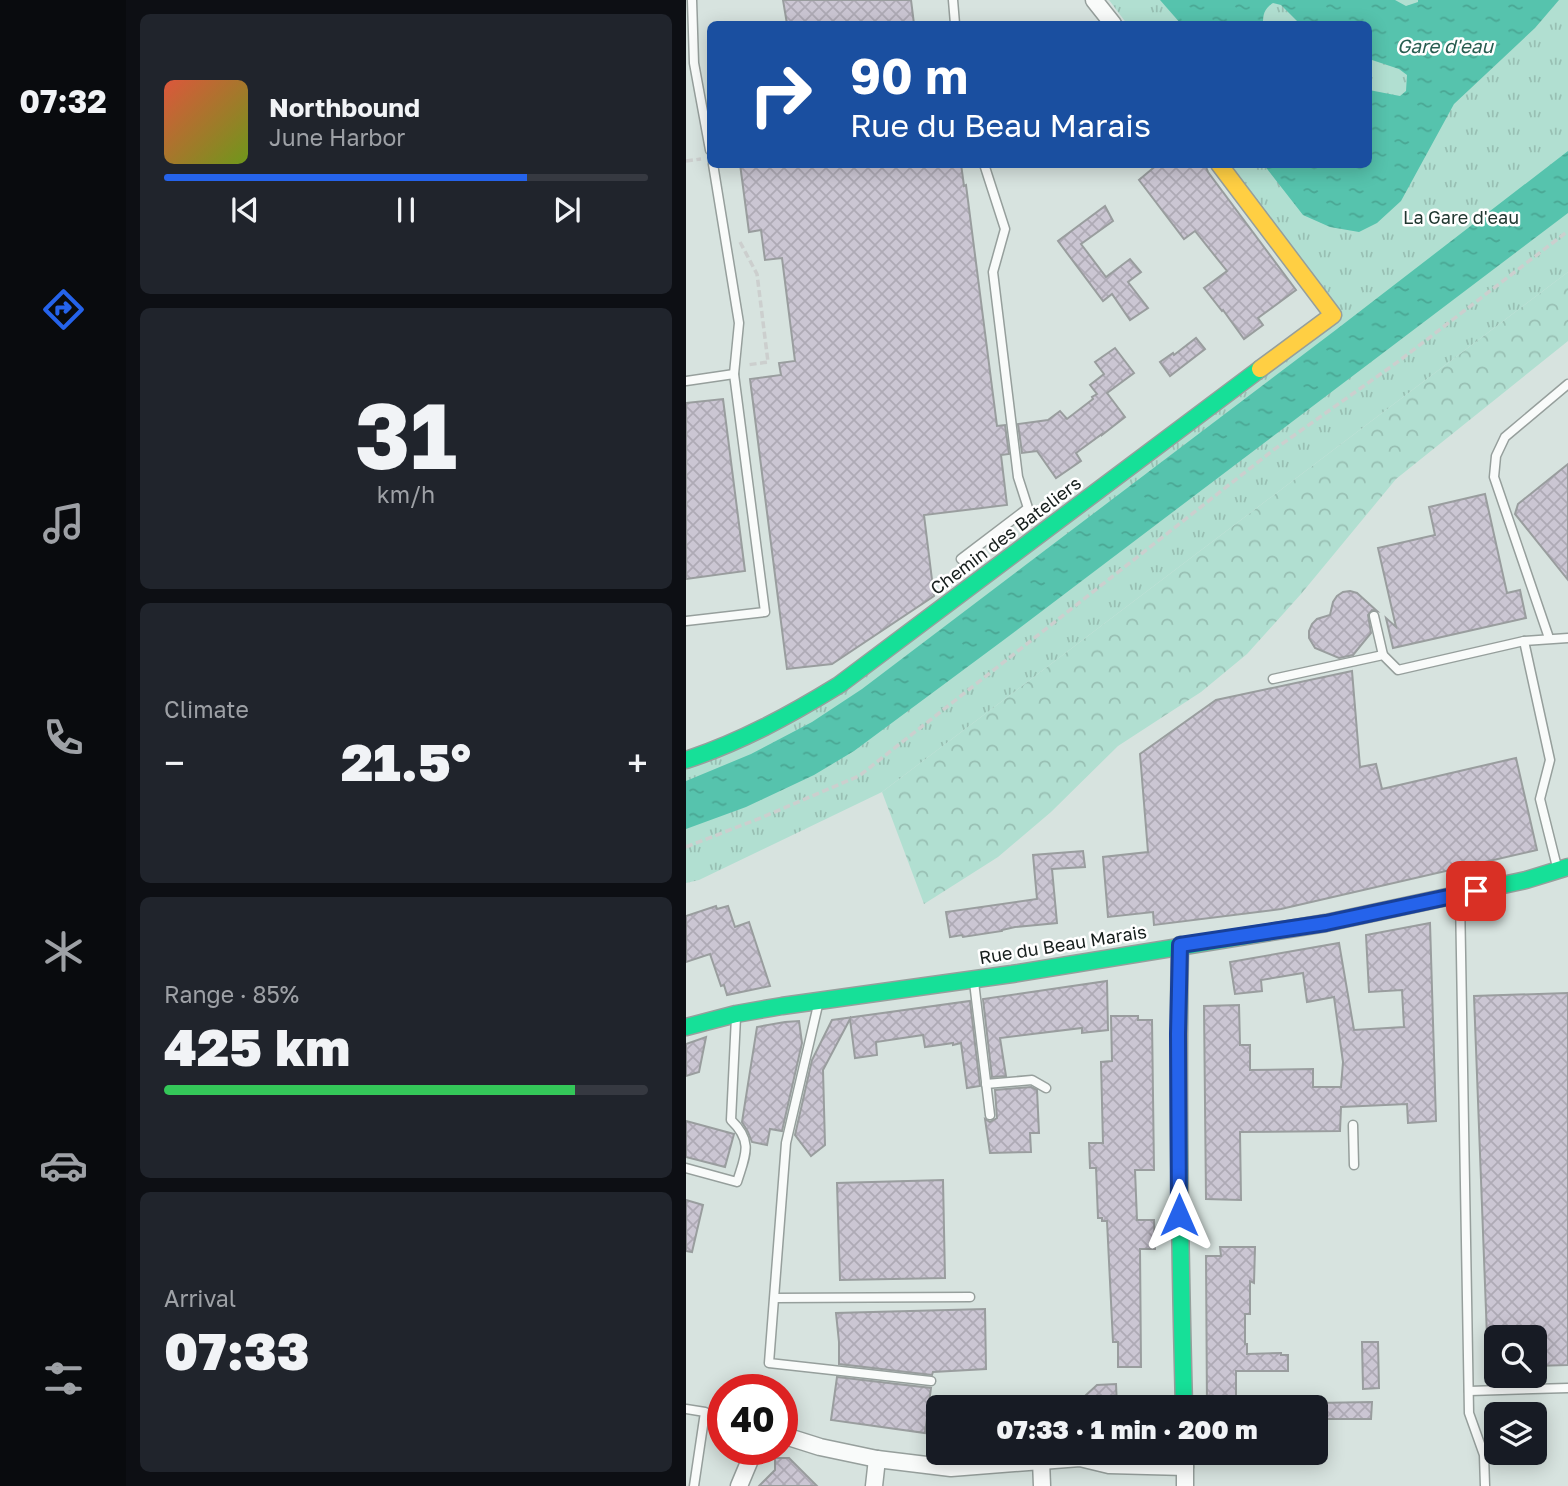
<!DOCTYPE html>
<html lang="en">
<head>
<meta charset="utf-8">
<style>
  body { margin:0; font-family:"Golos Text",sans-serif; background:#20242c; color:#f1f3f6; height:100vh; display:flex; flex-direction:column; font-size:26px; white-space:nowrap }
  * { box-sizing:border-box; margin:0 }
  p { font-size:23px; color:#9ea1a6 }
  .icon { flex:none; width:38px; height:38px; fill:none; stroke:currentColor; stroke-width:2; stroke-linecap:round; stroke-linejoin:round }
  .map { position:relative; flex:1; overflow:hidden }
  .panel { display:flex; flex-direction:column; gap:14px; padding:14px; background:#0d0f14; width:560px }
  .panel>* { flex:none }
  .top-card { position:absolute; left:21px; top:21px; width:665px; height:147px; border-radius:10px; box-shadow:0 4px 18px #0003; background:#1a4fa0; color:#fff; overflow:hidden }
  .controls { position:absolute; left:798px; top:1325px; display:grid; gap:14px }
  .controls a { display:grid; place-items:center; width:63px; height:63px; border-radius:10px; background:#171b24; box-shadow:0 4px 18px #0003; font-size:35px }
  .speed { position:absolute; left:21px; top:1374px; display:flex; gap:14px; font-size:35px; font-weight:700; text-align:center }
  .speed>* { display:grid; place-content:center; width:91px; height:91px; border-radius:50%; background:#171b24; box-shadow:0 4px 18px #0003; line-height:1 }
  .speed .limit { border:10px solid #d22; background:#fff; color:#111 }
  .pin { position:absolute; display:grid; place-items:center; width:60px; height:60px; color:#fff; margin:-30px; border-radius:14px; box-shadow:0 4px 10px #0006 }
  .me { position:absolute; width:77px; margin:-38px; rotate:0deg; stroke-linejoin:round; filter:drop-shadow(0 0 5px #0008) }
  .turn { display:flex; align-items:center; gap:24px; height:147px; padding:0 28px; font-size:32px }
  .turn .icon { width:91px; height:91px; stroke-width:2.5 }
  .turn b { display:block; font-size:49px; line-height:60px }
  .big { font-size:52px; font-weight:800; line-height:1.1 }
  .panel .tile { flex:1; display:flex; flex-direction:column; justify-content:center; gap:10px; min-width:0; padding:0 24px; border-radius:10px; background:#20242c }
  .panel .dial { align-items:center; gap:0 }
  .dial b { font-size:91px; line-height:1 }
  .song { display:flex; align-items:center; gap:21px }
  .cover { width:84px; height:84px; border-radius:10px; background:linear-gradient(135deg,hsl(10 70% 55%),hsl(80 70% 35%)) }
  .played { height:7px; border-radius:4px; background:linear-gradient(90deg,#2563eb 75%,#363941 75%) }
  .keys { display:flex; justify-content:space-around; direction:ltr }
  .heat { display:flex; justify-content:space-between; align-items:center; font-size:38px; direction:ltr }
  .charge { height:10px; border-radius:5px; background:linear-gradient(90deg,#34c759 85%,#363941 0) }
  .trip { position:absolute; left:240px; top:1395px; width:402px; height:70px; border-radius:10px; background:#171b24; box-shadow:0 4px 18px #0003; font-weight:800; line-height:70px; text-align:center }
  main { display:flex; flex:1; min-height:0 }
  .tab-bar { display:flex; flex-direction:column; width:126px; justify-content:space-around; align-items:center; background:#090b0e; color:#9ea1a6 }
  .tab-bar .icon { width:49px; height:49px }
  .tab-bar .active { color:#2563eb }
  .tab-bar b { font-size:32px; color:#f1f3f6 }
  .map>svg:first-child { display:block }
  .forest { fill:url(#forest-crowns) }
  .park { fill:url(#park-tufts) }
  .water { fill:url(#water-ripples) }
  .building { fill:url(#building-cross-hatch); stroke:#999d9e; stroke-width:2 }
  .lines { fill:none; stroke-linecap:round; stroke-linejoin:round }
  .lane-casing { stroke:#969f9c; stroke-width:11 }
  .street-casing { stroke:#969f9c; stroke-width:19 }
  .fast-casing { stroke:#969f9c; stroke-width:19 }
  .slow-casing { stroke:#969f9c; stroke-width:19 }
  .path { stroke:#cccfce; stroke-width:3.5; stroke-dasharray:7 3.5; stroke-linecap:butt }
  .lane { stroke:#f9fbfa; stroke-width:8 }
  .street { stroke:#f9fbfa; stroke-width:16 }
  .fast { stroke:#16e098; stroke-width:16 }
  .slow { stroke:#ffcf43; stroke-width:16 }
  .route-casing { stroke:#184099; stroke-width:18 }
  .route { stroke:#2563eb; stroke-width:12 }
  .labels { text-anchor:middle; stroke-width:5; stroke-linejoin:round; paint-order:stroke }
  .park-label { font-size:18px; fill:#213831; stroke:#fff }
  .street-label { font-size:18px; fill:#161e1c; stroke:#fff }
  .water-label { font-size:19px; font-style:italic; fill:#275d50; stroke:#fff }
</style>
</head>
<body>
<main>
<nav class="tab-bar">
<b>07:32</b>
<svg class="icon active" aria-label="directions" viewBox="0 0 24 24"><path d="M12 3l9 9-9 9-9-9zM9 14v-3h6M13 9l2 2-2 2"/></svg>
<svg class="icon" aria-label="music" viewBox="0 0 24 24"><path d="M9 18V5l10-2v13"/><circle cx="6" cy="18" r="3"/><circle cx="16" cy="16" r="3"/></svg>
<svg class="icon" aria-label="phone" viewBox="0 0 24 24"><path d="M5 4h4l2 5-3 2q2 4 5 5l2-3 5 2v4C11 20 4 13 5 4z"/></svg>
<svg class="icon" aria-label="climate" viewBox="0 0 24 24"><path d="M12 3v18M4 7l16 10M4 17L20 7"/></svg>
<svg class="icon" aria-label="car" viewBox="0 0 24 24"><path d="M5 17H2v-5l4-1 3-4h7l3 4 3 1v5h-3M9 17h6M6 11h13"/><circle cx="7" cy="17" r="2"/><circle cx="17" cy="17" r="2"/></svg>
<svg class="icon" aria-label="filters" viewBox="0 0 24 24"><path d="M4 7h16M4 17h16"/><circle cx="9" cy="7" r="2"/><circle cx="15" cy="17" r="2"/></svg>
</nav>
<section class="panel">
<div class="tile">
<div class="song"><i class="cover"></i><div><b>Northbound</b><p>June Harbor</p></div></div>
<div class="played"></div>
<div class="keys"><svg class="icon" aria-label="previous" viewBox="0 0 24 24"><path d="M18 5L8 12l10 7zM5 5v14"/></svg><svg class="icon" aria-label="pause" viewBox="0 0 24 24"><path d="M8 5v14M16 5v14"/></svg><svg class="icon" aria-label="next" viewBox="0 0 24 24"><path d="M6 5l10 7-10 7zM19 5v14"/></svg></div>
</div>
<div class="tile dial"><b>31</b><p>km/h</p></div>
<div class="tile"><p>Climate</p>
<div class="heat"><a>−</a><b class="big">21.5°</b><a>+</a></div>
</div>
<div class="tile"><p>Range · 85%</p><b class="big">425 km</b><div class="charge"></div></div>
<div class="tile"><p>Arrival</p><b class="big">07:33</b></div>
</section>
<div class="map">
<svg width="882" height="1486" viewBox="0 0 882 1486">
  <defs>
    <pattern id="forest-crowns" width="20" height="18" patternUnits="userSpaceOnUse" patternTransform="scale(1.75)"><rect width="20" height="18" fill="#b1dfd1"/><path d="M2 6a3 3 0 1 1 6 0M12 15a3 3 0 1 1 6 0" fill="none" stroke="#98bfb3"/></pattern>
    <pattern id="park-tufts" width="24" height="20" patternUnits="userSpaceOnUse" patternTransform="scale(1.75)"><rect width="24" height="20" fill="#b1dfd1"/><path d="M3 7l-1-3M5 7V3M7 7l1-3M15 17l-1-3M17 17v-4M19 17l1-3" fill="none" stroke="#98bfb3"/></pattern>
    <pattern id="water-ripples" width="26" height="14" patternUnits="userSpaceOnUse" patternTransform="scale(1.75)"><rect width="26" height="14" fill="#56c3ad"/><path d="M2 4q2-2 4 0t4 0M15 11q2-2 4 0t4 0" fill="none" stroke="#4aa794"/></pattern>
    <pattern id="building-cross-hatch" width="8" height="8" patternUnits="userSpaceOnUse" patternTransform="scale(1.75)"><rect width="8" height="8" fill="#cbc6d3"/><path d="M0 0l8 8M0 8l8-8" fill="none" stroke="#aeaab5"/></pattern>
  </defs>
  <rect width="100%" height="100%" fill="#d7e3df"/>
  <!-- forest -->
  <polygon class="forest" points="882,272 882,341 710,479 615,594 561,654 515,692 432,746 365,812 312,857 238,904 196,792"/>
  <!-- park -->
  <polygon class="park" points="423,0 882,0 882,272 196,792 13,880 0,883 0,768 75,737 654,318 543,165 682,164 682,24 441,24"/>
  <!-- water -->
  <g class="water">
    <path d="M 474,0 L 709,0 L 720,6 L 732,2 L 732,0 L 873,0 L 849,28 L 768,104 L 715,201 L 691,223 L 673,232 L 644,227 L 617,215 L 578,165 L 682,164 L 683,90 L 714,96 L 720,91 L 721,75 L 713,69 L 683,59 L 682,24 L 614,24 L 595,5 L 587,3 C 578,9 577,14 577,24 L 495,24 Z"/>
    <polygon points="882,151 882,213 315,642 168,751 128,775 60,807 0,829 0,781 65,754 126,722 176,689 651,329"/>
  </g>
  <!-- building -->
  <g class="building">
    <polygon points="97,0 225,0 228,24 101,24"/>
    <polygon points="54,164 275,164 278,186 280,185 311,426 319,425 323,454 315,455 321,505 238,515 248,596 146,664 101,669 64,379 95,375 93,363 109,361 96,258 79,260 75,230 63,232"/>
    <polygon points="472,164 519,164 522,172 610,290 572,318 577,325 558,339 537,310 536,311 518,288 541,271 509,231 498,239 453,180"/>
    <polygon points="419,206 427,221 395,244 420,277 444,259 455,272 442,282 462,308 444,320 426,294 417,301 372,241"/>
    <polygon points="510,338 519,349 484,376 474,362 487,353 488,355"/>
    <polygon points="429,348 448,373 421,393 439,417 416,435 416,434 390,453 395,461 370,478 351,451 336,453 332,424 362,420 374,411 381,419 407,399 406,397 411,394 404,385 418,374 409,362"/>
    <polygon points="37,399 59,571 0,579 0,403"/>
    <polygon points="882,464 882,580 829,514 832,504"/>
    <polygon points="799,494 821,593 834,590 840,618 707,648 700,618 710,627 692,548 749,535 743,507"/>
    <polygon points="664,591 671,593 691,611 686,610 682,615 685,633 667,655 653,658 629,648 623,638 623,631 626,624 631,619 644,615 647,602 651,596 657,592"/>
    <polygon points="666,671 674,767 690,764 696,789 830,758 851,850 595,909 468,925 467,912 422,917 417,857 462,852 454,754 530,700"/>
    <polygon points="397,851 399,867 366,869 371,923 329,927 316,930 316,931 277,937 276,935 264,937 260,912 351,899 347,855"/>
    <polygon points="30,906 31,909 42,906 49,927 63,922 84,986 41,995 38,985 35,986 24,954 0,962 0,916"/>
    <polygon points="744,923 750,1121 722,1123 721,1104 655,1107 654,1131 554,1132 555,1200 520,1199 518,1006 553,1005 554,1045 564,1045 564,1070 627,1069 627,1087 655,1087 657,1062 648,997 621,1002 617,973 575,980 576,991 549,994 544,962 653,943 668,1030 718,1027 716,990 683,992 680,935"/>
    <polygon points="421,981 422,1030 396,1033 396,1028 314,1038 320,1076 306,1077 297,999"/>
    <polygon points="882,993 882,1365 849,1366 849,1337 801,1337 788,996"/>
    <polygon points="284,1001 294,1086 281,1088 275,1043 267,1045 267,1043 239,1047 237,1035 190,1042 191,1055 169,1058 164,1019 137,1070 139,1145 125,1156 109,1135 126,1060 146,1020"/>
    <polygon points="425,1016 452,1016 452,1020 466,1020 468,1170 449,1170 451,1220 468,1220 469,1249 454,1249 455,1367 432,1367 432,1342 427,1342 421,1221 416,1221 416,1218 412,1218 410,1168 404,1168 403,1143 417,1143 415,1062 426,1061"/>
    <polygon points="113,1021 116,1043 96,1131 84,1129 81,1145 66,1142 62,1132 56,1122 71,1027 99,1022"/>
    <polygon points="20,1037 13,1072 0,1076 0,1044"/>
    <polygon points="345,1087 351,1090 353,1133 344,1133 345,1152 304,1153 299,1119 304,1122 311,1118 309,1090"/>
    <polygon points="0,1121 48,1134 39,1167 0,1157"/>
    <polygon points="257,1180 259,1278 154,1280 151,1183"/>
    <polygon points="0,1200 17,1205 6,1252 0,1251"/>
    <polygon points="534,1247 569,1247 568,1283 564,1281 564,1314 559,1314 559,1344 561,1344 561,1354 595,1353 595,1355 602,1355 602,1371 550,1371 550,1407 521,1407 520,1256 535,1256"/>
    <polygon points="299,1309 300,1369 247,1372 246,1375 153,1364 153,1342 150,1313"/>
    <polygon points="676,1342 692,1342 693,1388 677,1389"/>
    <polygon points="151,1377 245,1388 239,1433 145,1420"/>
    <polygon points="430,1384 431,1407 387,1407 411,1385"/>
    <polygon points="686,1402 685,1419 630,1419 630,1403"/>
    <polygon points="89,1458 103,1458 131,1486 73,1486 89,1470"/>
  </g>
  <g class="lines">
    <!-- lane casing -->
    <g class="lane-casing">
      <g id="lane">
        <polyline points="6,0 8,63 24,150"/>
        <polyline points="267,0 269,24"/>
        <polyline points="0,381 48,374"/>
        <polyline points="275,559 342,508 332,477 307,272 319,229 298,164"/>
        <polyline points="688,616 697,655"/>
        <polyline points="0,621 79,612 48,374 53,323 27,164"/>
        <polyline points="863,638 808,477 810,456 819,437 882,384"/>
        <polyline points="838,641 864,760 854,799 871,867"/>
        <polyline points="587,679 697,655 712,670 838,641 882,638"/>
        <polyline points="774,897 783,1413 798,1455 799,1486"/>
        <polyline points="288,982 304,1115"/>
        <polyline points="132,1005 100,1143 83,1363 245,1381"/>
        <polyline points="300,1084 346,1080 360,1088"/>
        <polyline points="667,1125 668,1165"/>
        <path d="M 0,1168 L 51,1182 C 59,1156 68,1142 45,1120 L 50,1017"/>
        <polyline points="89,1298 284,1297"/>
        <polyline points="783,1391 882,1388"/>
        <polyline points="0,1409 19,1412 8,1486"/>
      </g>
    </g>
    <!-- street casing -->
    <g class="street-casing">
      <g id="street">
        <polyline points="408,0 427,24"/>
        <polyline points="96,1435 134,1447 191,1459 265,1468 394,1458 423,1465 499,1467"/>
        <polyline points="499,1452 499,1486"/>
        <polyline points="355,1460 356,1486"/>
        <polyline points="53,1486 66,1455 74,1449"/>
        <polyline points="188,1486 191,1459"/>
      </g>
    </g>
    <!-- fast casing -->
    <g class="fast-casing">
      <g id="fast">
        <path d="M 0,760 C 55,742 104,715 153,685 L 574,369"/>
        <path d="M 494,945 C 491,1099 494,1253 498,1407"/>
        <polyline points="0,1027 50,1014 96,1006 326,974 640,923 840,880 882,867"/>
      </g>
    </g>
    <!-- slow casing -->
    <g class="slow-casing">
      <polyline id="slow" points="533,164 647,315 574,369"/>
    </g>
    <!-- path -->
    <g class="path">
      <polyline points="0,161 15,159"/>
      <polyline points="54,242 71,274 82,362 61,365"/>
      <polyline points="0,847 77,817 173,776 586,451 713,361 882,231"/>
    </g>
    <!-- lane -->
    <use href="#lane" class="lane"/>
    <!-- street -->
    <use href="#street" class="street"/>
    <!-- fast -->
    <use href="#fast" class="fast"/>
    <!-- slow -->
    <use href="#slow" class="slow"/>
  </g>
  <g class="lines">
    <!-- route casing -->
    <g class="route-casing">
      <polyline id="route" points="493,1215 492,1034 494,945 640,923 790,891"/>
    </g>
    <!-- route -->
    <use href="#route" class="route"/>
  </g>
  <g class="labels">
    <!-- park labels -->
    <g class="park-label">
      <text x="775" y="224">La Gare d'eau</text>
    </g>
    <!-- street labels -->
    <g class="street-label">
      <text transform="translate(320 536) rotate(-37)" y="6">Chemin des Bateliers</text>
      <text transform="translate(377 945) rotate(-9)" y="6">Rue du Beau Marais</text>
    </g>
    <!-- water labels -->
    <g class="water-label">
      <text x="759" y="53">Gare d'eau</text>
    </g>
  </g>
</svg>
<div class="controls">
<a><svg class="icon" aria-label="search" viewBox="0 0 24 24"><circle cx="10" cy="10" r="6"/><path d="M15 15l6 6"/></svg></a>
<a><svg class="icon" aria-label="layers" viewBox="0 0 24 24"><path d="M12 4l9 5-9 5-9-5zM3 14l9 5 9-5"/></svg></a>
</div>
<div class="speed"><div class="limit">40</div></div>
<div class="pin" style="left:790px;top:891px;background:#d93025"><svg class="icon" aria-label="arrive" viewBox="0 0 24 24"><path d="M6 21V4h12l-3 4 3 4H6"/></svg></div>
<svg class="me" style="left:493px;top:1215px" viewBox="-20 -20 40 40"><path d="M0-17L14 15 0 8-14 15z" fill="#2563eb" stroke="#fff" stroke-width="4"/></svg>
<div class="trip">07:33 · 1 min · 200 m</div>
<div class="top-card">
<div class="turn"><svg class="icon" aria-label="right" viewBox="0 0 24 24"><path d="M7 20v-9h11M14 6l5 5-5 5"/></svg><div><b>90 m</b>Rue du Beau Marais</div></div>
</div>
</div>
</main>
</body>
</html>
